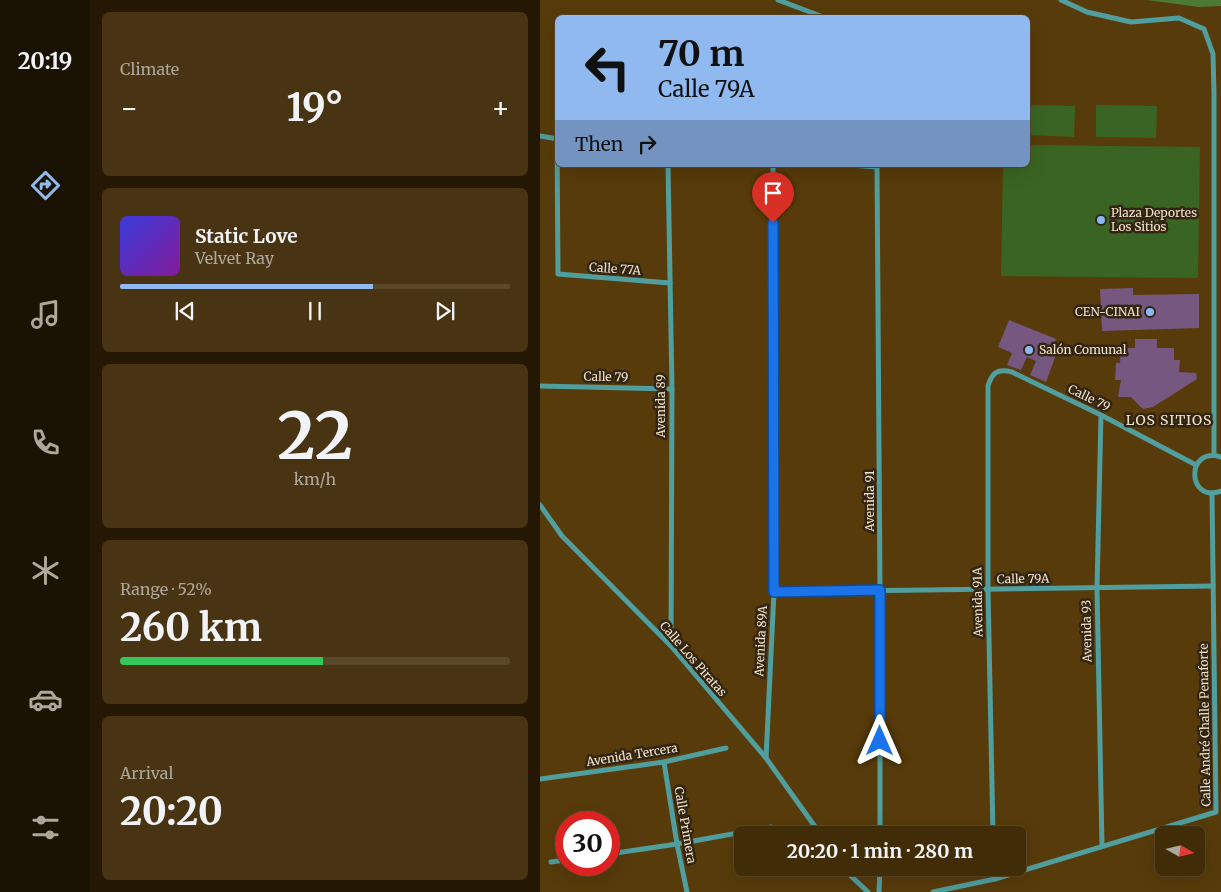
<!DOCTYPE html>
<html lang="en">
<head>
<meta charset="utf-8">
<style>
  body { margin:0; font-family:Merriweather,serif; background:#483412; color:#f1f3f6; height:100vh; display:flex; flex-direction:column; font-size:19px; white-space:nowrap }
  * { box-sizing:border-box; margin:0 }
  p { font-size:16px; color:#aea79c }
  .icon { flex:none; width:28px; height:28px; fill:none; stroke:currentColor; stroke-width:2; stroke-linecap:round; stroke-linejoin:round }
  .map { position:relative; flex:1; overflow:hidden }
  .details { display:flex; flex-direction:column; gap:12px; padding:12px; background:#241804; width:450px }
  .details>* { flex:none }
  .top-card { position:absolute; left:15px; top:15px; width:475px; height:152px; border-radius:8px; box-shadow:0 5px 20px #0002,0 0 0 1px #5a4829; background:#90b9f0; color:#111; overflow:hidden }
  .needle { width:32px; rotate:98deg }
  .buttons { position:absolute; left:615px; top:826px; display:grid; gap:10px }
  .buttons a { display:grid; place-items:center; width:50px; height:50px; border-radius:8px; background:#412c08; box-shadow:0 5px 20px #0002,0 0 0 1px #5a4829; font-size:25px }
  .speed { position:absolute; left:15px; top:811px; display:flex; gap:10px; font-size:25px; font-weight:700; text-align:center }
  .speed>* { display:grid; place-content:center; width:65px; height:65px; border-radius:50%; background:#412c08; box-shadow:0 5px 20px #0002,0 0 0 1px #5a4829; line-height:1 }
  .speed .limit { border:8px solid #d22; background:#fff; color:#111 }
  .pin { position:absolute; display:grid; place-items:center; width:42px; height:42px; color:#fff; margin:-51px -21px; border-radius:50% 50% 50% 0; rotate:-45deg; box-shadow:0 0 5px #0007 }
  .pin .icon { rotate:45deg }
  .me { position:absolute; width:55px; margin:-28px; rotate:0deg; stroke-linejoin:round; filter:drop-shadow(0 0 4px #0008) }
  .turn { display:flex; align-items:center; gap:18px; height:105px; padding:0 20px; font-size:22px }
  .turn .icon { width:65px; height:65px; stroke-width:2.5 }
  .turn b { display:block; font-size:35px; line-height:42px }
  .then { display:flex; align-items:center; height:48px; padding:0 20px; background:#0003; gap:10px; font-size:19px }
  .big { font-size:38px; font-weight:700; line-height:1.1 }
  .details .tile { flex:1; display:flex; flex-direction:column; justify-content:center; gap:8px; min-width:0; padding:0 18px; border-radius:8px; background:#483412 }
  .details .dial { align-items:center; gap:0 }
  .dial b { font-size:65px; line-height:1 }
  .song { display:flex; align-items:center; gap:15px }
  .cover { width:60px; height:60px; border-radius:8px; background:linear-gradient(135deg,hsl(240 70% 55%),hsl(290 70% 35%)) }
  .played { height:5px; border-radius:2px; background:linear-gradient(90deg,#90b9f0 65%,#5a4829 65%) }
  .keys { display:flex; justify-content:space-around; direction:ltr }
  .heat { display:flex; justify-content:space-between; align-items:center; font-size:28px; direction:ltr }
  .charge { height:8px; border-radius:4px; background:linear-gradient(90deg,#34c759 52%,#5a4829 0) }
  .trip { position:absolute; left:194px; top:826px; width:292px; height:50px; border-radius:8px; background:#412c08; box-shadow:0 5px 20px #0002,0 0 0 1px #5a4829; font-weight:700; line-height:50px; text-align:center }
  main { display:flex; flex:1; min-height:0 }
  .tabs { display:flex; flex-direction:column; width:90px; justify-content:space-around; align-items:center; background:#1a1203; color:#aea79c }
  .tabs .icon { width:35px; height:35px }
  .tabs .active { color:#90b9f0 }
  .tabs b { font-size:22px; color:#f1f3f6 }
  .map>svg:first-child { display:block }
  .green { fill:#3a6423 }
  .forest { fill:#4c7936 }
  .building { fill:#755780 }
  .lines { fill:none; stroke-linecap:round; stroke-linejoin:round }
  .street { stroke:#519e9f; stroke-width:5 }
  .route-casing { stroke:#114b97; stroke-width:12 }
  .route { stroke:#1a73e8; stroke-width:9 }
  .poi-dot { fill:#89bafc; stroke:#322512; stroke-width:2 }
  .labels { text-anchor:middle; stroke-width:5; stroke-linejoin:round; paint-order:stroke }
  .poi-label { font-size:12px; fill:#f2e1ca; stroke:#322512; text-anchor:start }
  .street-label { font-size:12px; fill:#f2e1ca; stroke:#322512 }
  .neighbourhood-label { font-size:14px; letter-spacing:1px; fill:#f2e1ca; stroke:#322512 }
</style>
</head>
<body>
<main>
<nav class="tabs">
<b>20:19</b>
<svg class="icon active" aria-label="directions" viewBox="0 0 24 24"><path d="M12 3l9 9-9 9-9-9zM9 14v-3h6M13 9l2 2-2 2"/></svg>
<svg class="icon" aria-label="music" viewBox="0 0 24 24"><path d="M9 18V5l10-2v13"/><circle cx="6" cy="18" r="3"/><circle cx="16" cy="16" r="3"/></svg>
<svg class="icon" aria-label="phone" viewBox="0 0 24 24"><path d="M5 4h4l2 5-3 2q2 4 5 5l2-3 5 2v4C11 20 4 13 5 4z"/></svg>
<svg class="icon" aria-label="climate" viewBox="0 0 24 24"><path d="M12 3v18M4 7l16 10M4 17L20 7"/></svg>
<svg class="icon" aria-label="car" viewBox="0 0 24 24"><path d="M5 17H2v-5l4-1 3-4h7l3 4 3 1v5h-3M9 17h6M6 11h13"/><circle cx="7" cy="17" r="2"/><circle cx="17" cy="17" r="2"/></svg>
<svg class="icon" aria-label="filters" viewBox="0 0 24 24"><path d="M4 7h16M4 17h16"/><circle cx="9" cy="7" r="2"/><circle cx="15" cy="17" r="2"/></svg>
</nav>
<section class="details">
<div class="tile"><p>Climate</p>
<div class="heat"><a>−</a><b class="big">19°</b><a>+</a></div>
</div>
<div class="tile">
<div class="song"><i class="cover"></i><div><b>Static Love</b><p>Velvet Ray</p></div></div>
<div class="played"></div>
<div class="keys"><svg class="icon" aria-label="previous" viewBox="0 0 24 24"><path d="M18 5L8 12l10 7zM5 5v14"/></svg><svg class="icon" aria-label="pause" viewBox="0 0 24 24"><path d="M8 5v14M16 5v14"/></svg><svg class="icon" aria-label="next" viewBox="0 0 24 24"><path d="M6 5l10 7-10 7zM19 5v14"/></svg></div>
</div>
<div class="tile dial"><b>22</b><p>km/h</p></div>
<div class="tile"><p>Range · 52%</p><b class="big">260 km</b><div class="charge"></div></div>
<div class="tile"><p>Arrival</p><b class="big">20:20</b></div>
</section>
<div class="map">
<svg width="681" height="892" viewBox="0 0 681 892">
  <rect width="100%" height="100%" fill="#573b0a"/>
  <!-- green -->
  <g class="green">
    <polygon points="488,105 535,106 534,137 488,135"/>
    <polygon points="556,105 617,106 616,138 556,137"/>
    <polygon points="488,145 660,147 658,278 461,276 463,165 488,165"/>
  </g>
  <!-- forest -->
  <polygon class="forest" points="607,0 681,0 681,6 659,7"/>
  <!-- building -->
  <g class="building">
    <polygon points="593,288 593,295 659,294 659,328 562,331 560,289"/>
    <polygon points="469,320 516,339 511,353 516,355 506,382 490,375 496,361 487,357 481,370 467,365 472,353 458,347"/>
    <polygon points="595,339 617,339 617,348 634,348 634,360 640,360 639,372 656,373 657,379 613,407 603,409 591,397 578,397 581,380 575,380 576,363 580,363 581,348 595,348"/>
  </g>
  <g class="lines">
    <!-- street -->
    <g class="street">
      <polyline points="238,0 286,18"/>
      <polyline points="521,0 547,12 591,22 639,18 664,29 673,54 674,93 674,455"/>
      <polyline points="0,136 18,139"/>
      <polyline points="17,138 18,274 130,283"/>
      <polyline points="128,165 132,389 131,646"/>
      <polyline points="311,165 337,167 340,590 340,835"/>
      <polyline points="0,386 132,389"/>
      <polyline points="561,415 557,588 562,846"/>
      <path d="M 681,457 C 645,446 647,504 681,491"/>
      <polyline points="0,505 22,536 131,646 226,758 281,835"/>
      <polyline points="234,592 673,586"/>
      <polyline points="226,758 234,592 233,165"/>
      <polyline points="124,762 137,844 147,892"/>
      <polyline points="0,779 124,762 186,748"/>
      <path d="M 453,835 L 448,589 L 448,386 C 452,373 457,368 472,372 L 561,415 L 656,465"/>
      <polyline points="69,854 137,844 231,827"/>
      <polyline points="11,862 26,860"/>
      <polyline points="304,868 311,876 328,892"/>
      <polyline points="454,868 455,879"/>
      <polyline points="339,892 340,868"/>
      <polyline points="393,892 455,879 676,812 672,493"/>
    </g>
  </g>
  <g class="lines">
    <!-- route casing -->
    <g class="route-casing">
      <polyline id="route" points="233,223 234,592 340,590 340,741"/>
    </g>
    <!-- route -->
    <use href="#route" class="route"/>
  </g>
  <!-- markers -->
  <g class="poi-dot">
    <circle cx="561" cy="220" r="5"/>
    <circle cx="610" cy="312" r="5"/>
    <circle cx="489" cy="350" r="5"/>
  </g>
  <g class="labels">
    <!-- poi labels -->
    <g class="poi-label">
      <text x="571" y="217">Plaza Deportes<tspan x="571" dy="14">Los Sitios</tspan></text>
      <text x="600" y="316" text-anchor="end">CEN-CINAI</text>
      <text x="499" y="354">Salón Comunal</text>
    </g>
    <!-- street labels -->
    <g class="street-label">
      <text transform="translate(75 269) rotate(4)" y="4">Calle 77A</text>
      <text transform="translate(66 377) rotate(1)" y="4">Calle 79</text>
      <text transform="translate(549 398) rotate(26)" y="4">Calle 79</text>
      <text transform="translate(121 406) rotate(-90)" y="4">Avenida 89</text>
      <text transform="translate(330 501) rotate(-90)" y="4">Avenida 91</text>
      <text transform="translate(483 579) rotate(-1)" y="4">Calle 79A</text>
      <text transform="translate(438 602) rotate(-91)" y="4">Avenida 91A</text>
      <text transform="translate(547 631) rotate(-91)" y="4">Avenida 93</text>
      <text transform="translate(221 641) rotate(-87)" y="4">Avenida 89A</text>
      <text transform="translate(153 659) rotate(49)" y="4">Calle Los Piratas</text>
      <text transform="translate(665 725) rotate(-91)" y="4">Calle André Challe Penaforte</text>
      <text transform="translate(92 755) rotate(-9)" y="4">Avenida Tercera</text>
      <text transform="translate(145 825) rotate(80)" y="4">Calle Primera</text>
    </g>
    <!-- neighbourhood labels -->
    <g class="neighbourhood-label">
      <text x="629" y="425">LOS SITIOS</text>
    </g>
  </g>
</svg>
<div class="buttons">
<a><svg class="needle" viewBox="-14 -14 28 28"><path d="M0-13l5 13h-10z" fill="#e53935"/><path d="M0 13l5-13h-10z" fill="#aea79c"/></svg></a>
</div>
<div class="speed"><div class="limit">30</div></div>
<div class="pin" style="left:233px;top:223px;background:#d93025"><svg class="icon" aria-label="arrive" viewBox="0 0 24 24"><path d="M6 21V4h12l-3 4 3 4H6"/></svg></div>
<svg class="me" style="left:340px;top:741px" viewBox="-20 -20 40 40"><path d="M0-17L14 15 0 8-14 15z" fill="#1a73e8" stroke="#fff" stroke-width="4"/></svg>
<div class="trip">20:20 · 1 min · 280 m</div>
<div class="top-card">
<div class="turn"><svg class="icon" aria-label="left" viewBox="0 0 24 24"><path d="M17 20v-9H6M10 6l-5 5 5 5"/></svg><div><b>70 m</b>Calle 79A</div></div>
<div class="then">Then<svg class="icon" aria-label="right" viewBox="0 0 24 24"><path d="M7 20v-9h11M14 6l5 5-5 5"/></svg></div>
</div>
</div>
</main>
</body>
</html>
